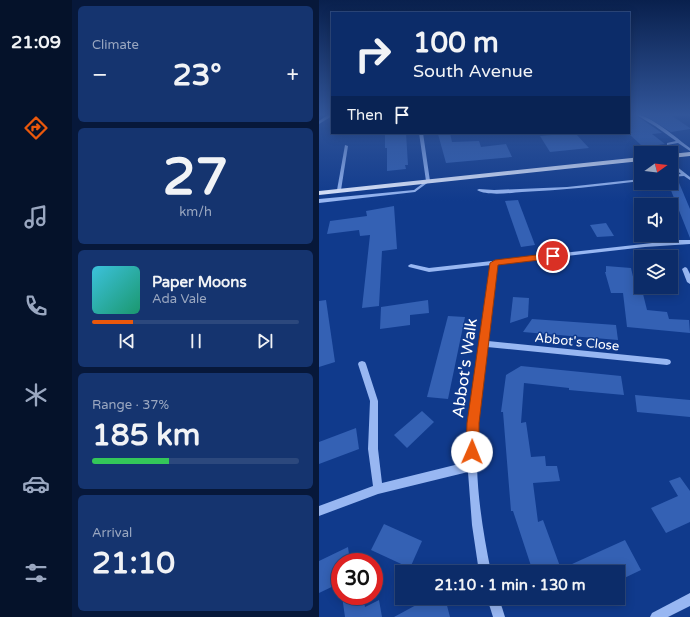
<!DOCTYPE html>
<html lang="en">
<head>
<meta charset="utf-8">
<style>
  body { margin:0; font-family:"Varela Round",sans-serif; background:#15346f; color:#f1f3f6; height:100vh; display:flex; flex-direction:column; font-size:15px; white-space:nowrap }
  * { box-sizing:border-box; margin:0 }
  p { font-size:13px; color:#9aa7c0 }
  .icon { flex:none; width:22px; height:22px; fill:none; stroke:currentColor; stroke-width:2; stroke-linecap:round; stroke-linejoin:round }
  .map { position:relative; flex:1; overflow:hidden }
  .panel { display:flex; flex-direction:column; gap:6px; padding:6px; background:#07183a; width:247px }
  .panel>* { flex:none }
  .hud { position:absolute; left:12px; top:12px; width:299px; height:122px; border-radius:0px; box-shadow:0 2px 10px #0003,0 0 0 1px #2c487d; background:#0c2c69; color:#f1f3f6; overflow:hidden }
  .needle { width:26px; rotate:75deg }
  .tools { position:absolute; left:315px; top:146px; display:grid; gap:8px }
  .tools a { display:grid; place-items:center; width:44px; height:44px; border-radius:0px; background:#0c2c69; box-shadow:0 2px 10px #0003,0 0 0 1px #2c487d; font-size:20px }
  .speed { position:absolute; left:12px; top:553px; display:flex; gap:8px; font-size:20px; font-weight:700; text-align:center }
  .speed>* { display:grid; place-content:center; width:52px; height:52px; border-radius:50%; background:#0c2c69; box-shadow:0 2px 10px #0003,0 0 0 1px #2c487d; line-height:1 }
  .speed .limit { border:6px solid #d22; background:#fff; color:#111 }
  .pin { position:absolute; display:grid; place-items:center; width:34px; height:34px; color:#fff; margin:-17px; border:2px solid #fff; border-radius:50%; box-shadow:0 1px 4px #0007 }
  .me { position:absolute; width:44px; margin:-22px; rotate:1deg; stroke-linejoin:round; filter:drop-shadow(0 0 3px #0008) }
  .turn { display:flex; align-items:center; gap:14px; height:84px; padding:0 16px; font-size:18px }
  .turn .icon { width:52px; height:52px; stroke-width:2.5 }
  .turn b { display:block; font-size:28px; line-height:34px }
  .then { display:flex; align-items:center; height:38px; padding:0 16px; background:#0003; gap:8px; font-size:15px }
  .big { font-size:30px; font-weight:700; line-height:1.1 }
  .panel .widget { flex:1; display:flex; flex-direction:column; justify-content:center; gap:6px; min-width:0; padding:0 14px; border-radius:6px; background:#15346f }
  .panel .dial { align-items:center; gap:0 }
  .dial b { font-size:52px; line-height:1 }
  .song { display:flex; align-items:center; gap:12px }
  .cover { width:48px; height:48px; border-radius:6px; background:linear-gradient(135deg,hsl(190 70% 55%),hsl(160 70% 35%)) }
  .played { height:4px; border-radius:2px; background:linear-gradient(90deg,#ea580c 20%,#2c487d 20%) }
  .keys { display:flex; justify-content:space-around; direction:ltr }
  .heat { display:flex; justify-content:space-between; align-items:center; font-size:22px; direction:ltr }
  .charge { height:6px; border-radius:3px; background:linear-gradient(90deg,#34c759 37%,#2c487d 0) }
  .trip { position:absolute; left:76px; top:565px; width:230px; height:40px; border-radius:0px; background:#0c2c69; box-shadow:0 2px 10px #0003,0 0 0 1px #2c487d; font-weight:700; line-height:40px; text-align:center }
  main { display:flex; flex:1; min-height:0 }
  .dock { display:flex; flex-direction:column; width:72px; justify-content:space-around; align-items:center; background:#05122a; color:#9aa7c0 }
  .dock .icon { width:28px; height:28px }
  .dock .current { color:#ea580c }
  .dock b { font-size:18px; color:#f1f3f6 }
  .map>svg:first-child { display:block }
  .building { fill:#3461b4 }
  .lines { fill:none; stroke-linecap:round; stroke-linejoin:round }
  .minor { fill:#98b7f2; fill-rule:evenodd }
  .major { fill:#e3ebff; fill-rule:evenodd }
  .route { fill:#ea580c; stroke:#983908 }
  .labels { text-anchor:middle; stroke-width:3; stroke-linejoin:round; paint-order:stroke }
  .street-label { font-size:13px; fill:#fff; stroke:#103a8c }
  .near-street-label { font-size:16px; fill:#fff; stroke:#103a8c }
</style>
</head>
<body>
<main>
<nav class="dock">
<b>21:09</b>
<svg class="icon current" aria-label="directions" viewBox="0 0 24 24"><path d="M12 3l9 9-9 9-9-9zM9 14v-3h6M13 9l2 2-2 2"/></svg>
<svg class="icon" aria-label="music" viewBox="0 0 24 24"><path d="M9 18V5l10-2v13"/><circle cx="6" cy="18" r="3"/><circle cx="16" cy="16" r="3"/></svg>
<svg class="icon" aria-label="phone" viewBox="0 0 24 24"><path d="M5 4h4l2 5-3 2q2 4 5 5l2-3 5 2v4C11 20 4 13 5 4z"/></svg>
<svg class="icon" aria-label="climate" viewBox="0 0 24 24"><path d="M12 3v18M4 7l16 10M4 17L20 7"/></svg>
<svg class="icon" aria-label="car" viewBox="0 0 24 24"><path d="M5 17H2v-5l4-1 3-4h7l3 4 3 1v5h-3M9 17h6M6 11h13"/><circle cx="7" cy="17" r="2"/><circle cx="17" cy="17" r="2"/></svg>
<svg class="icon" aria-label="filters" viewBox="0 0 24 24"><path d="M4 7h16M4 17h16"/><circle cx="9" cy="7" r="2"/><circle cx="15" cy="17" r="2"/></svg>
</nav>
<section class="panel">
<div class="widget"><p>Climate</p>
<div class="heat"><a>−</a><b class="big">23°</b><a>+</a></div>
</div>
<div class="widget dial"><b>27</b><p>km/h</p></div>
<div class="widget">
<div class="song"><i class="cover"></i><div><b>Paper Moons</b><p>Ada Vale</p></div></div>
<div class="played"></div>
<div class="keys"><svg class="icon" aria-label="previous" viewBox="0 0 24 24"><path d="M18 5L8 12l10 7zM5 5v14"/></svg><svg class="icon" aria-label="pause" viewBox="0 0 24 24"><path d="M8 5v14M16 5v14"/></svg><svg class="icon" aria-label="next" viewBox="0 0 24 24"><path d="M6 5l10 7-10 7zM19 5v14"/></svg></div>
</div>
<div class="widget"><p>Range · 37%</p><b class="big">185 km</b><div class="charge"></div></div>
<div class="widget"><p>Arrival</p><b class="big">21:10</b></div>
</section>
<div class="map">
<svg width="371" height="617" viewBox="0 0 371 617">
  <rect width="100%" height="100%" fill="#103a8c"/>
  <!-- building -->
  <g class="building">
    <polygon points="310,114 315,114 343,133 333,134 346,144 325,147 322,145 309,133 313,133 310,130"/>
    <polygon points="323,114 350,114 371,128 371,129 352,132"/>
    <polygon points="66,133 87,133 89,165 86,165 87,169 68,171 68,148 66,148"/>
    <polygon points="131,133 133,142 160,141 162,147 187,144 193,157 127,163 119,134"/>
    <polygon points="256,133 270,148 231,152 221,136"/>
    <polygon points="352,178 358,178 371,209 371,238 349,183 352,183"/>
    <polygon points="199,200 216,245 202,247 186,201"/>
    <polygon points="75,206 78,249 63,251 60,306 43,308 51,235 41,236 40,230 8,234 11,221 48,216 47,211"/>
    <polygon points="287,223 295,236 278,237 271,225"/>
    <polygon points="287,266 312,268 317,290 323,290 328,310 348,312 350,319 370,320 371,333 308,327 304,293 292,293 286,272 287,272"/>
    <polygon points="194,297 210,298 209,317 191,323"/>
    <polygon points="7,300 16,362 0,367 0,301"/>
    <polygon points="109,300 110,313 91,315 91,325 61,329 62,307"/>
    <polygon points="129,316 146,317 129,399 108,397"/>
    <polygon points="213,319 297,325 299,340 204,332"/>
    <polygon points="202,366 302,376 305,395 250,390 250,388 205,383 202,423 207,422 212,457 226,456 227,466 238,466 241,481 214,483 219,522 224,520 242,569 306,540 322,570 299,581 299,572 214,572 194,511 192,511 184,412 182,412 187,375"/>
    <polygon points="316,395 371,400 371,417 318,412"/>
    <polygon points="103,411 115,422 88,448 75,435"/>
    <polygon points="37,428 40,449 0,464 0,442"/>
    <polygon points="361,477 371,491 371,522 347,533 332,508 359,496 350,481"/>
    <polygon points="65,524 103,541 91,568 52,550"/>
    <polygon points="29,547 31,562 21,562 21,583 0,593 0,561"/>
    <polygon points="23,596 44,596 46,607 60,600 63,617 26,617"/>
    <polygon points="97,598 126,598 131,617 75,617 99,604"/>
  </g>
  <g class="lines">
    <!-- minor -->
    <g class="minor">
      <polygon points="10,114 13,114 13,116 0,124 0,121"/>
      <path d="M 316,114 C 330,114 360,140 371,148 L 371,151 L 359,143 L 348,145 L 348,143 L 357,141 L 336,126 Z"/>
      <polygon points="100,133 104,133 111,181 96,192 0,203 0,199 95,190 107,181"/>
      <polygon points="26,145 29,146 22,190 20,191 18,190"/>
      <polygon points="352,162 371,177 371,180 365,176 352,177 352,175 362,174 352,165"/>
      <path d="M 322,179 L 322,181 C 282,186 243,190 203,192 C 190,193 168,196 158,190 L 160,189 L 175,190 L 248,187 Z"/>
      <path d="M 360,240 L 371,240 L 371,244 L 326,247 L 178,264 L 169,341 L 348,359 L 351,360 L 352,362 L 351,364 L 348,365 L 168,347 C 163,387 156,426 158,466 C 159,502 165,537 172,572 L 160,572 L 153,525 L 149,472 L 59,494 L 0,516 L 0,506 L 54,486 L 49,449 L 51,401 L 39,364 L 40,362 L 43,361 L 46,362 L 47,364 L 59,401 L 59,449 L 63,483 L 148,462 L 150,423 L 172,265 L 110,272 L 90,267 L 89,266 L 90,265 L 92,264 L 110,268 Z"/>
      <polygon points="366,267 368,268 371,274 371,284 368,282 363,269"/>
      <polygon points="371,593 371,606 349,617 331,617 333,613"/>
      <polygon points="168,598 180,598 186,617 174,617"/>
    </g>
    <!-- major -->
    <g class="major">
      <polygon points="371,152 371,156 352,158 352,154"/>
      <polygon points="322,157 322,161 0,195 0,191"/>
    </g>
  </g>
  <!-- sky -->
  <linearGradient id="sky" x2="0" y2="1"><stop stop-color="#09204d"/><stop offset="0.57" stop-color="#315599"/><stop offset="1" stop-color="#315599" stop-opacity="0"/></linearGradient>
  <rect width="371" height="201" fill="url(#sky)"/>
  <!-- route -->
  <polygon class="route" points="234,253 238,256 237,258 179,265 160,423 160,452 158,456 153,458 149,456 147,452 148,423 171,263 176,260"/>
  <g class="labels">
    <!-- street labels -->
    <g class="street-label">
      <text transform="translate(258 341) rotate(6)" y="5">Abbot's Close</text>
    </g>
    <!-- near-street labels -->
    <g class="near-street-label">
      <text transform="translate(145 368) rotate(-82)" y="6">Abbot's Walk</text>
    </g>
  </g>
</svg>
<div class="tools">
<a><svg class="needle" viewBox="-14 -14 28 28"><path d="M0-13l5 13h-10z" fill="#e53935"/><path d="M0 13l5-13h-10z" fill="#9aa7c0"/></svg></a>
<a><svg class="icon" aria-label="sound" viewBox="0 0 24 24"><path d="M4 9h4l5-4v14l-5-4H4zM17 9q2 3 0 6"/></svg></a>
<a><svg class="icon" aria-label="layers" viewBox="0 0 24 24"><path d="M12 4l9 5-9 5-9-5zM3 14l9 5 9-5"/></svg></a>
</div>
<div class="speed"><div class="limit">30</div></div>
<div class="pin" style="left:234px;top:256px;background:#d93025"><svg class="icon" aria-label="arrive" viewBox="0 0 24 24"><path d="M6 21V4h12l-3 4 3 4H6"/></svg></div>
<svg class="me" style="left:153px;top:452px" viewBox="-20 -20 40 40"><circle r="19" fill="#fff"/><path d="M0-13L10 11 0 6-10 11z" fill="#ea580c"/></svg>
<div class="trip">21:10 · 1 min · 130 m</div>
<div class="hud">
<div class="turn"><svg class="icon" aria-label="right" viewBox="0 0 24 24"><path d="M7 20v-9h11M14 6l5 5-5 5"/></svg><div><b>100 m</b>South Avenue</div></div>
<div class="then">Then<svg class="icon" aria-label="arrive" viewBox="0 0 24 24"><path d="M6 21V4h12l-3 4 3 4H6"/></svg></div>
</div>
</div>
</main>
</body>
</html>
